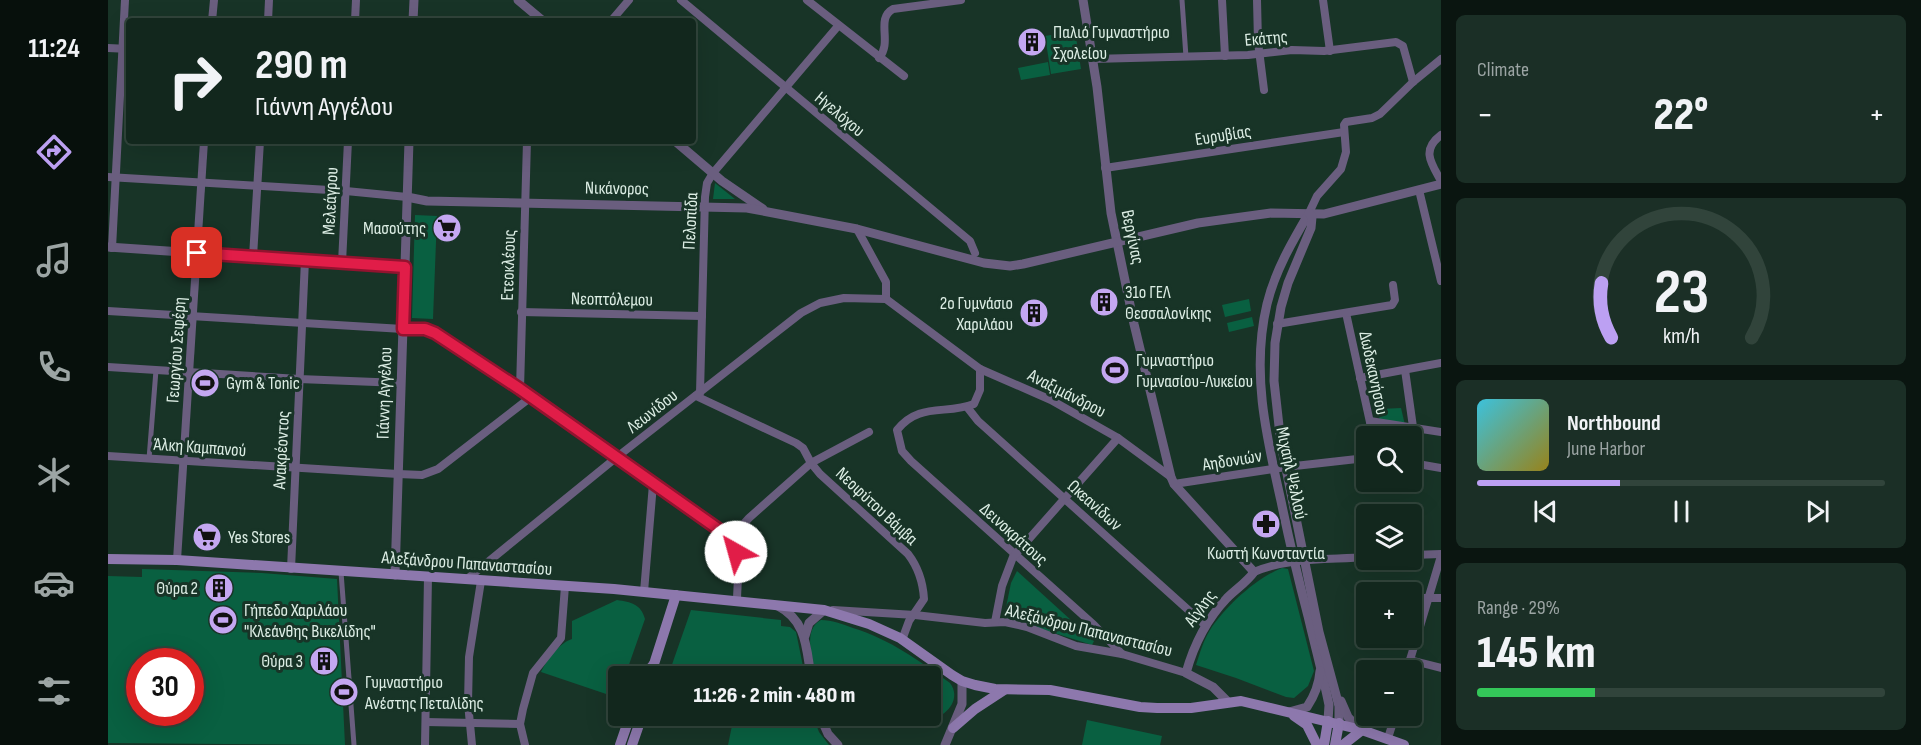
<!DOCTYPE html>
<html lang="en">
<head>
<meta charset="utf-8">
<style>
  body { margin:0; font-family:"Sofia Sans Condensed",sans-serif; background:#1b2f26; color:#f1f3f6; height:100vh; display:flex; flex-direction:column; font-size:22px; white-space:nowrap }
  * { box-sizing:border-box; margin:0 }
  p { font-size:20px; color:#9ca5a4 }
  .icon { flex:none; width:33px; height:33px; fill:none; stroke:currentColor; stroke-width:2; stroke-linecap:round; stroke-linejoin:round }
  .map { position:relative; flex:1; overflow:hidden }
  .side { display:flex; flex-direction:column; gap:15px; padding:15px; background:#0a1510; width:480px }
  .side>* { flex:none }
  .banner { position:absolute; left:18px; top:18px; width:570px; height:126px; border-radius:6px; box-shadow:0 6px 24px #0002,0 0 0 2px #31443b; background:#12271d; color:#f1f3f6; overflow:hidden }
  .fabs { position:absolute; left:1248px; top:426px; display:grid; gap:12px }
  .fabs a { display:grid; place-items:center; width:66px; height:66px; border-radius:6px; background:#12271d; box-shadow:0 6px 24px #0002,0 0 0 2px #31443b; font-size:30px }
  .speed { position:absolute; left:18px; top:648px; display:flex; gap:12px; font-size:30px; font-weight:700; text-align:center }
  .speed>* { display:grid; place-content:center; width:78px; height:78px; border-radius:50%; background:#12271d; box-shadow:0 6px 24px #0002,0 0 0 2px #31443b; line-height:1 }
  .speed .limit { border:9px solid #d22; background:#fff; color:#111 }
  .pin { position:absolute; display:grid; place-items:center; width:51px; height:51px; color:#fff; margin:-26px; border-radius:12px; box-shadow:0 3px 9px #0006 }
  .me { position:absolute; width:66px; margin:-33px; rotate:322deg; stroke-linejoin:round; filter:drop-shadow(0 0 4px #0008) }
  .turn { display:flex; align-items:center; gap:21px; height:126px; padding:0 30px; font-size:27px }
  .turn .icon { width:78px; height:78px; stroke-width:2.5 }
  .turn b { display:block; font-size:42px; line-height:51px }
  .big { font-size:45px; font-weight:800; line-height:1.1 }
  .side .tile { flex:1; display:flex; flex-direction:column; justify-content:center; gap:9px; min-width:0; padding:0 21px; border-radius:9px; background:#1b2f26 }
  .side .dial { align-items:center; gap:0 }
  .dial svg { height:156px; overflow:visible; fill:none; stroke:#31443b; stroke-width:7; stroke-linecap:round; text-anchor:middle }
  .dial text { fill:#f1f3f6; stroke:none }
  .song { display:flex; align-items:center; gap:18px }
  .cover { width:72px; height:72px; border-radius:9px; background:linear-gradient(135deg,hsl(190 70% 55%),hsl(50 70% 35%)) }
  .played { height:6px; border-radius:3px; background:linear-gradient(90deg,#bca0f2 35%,#31443b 35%) }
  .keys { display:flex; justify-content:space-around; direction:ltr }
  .heat { display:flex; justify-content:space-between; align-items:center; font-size:33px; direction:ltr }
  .charge { height:9px; border-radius:4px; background:linear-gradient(90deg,#34c759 29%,#31443b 0) }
  .trip { position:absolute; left:500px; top:666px; width:333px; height:60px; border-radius:6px; background:#12271d; box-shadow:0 6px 24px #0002,0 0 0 2px #31443b; font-weight:800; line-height:60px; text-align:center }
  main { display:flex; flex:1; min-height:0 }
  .menu { display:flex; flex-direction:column; width:108px; justify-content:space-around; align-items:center; background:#07100c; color:#9ca5a4 }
  .menu .icon { width:42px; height:42px }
  .menu .current { color:#bca0f2 }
  .menu b { font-size:27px; color:#f1f3f6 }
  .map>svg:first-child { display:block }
  .green { fill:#096041; fill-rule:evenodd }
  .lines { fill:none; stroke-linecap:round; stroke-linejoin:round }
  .pedestrian { stroke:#6a5e7f; stroke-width:5 }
  .minor { stroke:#6a5e7f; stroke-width:8 }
  .tertiary { stroke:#6a5e7f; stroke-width:9 }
  .secondary { stroke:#8d78ad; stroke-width:10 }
  .route-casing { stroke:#92132f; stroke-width:15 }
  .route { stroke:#e11d48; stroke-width:10 }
  .labels { text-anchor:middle; stroke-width:6; stroke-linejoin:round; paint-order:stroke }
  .poi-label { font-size:18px; fill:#dcede4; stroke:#183427; text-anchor:start }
  .street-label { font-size:18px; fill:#dcede4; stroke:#183427 }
</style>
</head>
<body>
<main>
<nav class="menu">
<b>11:24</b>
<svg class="icon current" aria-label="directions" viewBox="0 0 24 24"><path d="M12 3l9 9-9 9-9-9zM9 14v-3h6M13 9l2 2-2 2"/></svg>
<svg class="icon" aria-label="music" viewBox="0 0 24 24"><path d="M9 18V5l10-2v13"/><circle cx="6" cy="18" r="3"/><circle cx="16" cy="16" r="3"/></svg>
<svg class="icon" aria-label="phone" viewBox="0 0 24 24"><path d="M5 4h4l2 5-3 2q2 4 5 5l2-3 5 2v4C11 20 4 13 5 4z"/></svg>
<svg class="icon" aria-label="climate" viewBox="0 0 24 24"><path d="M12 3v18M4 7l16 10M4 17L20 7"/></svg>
<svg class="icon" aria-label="car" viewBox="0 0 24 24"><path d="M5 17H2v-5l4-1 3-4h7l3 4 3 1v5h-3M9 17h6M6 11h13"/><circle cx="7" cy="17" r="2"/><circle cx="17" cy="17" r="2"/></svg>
<svg class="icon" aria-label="filters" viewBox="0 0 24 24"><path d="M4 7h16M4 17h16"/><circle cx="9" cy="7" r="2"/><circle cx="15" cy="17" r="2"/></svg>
</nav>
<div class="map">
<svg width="1333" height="745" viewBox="0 0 1333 745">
  <rect width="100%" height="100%" fill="#183427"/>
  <!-- green -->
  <g class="green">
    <polygon points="967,31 973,69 943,74 937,36"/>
    <polygon points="940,62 942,75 913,80 910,68"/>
    <polygon points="607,183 627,199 605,199"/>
    <polygon points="307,215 329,216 325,319 304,318"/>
    <polygon points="1141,299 1143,311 1117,317 1114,305"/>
    <polygon points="1144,317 1146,326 1121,332 1119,323"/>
    <polygon points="1293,408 1297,425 1271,421 1272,409"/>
    <path d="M 1174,568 L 1180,569 L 1206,671 L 1200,686 L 1186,698 L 1178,697 L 1128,678 L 1088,665 C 1092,653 1095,641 1102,630 C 1117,607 1148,578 1174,568 Z"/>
    <path d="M 34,569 L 154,573 L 229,579 L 237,745 L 0,743 L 0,576 L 34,577 ZM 32,662 L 82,662 L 82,712 L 32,712 Z"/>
    <polygon points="909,571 986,641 984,645 896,617 903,583"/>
    <path d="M 509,600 C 523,602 533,604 537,619 L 517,676 L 510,676 L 510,698 L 433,672 C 439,660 451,643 464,639 L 464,621 Z"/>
    <polygon points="583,610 673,620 673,626 682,627 688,632 697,676 560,676"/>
    <path d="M 713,620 C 724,620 734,624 745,628 C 783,640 810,660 842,683 C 853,698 841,713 826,719 L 786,716 L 822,716 L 822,676 L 708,676 C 705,659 694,630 713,620 Z"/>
    <polygon points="624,716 705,716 711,732 721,745 620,745 626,716"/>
    <polygon points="979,720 1054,736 1052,745 974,745"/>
  </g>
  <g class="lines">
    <!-- pedestrian -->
    <g class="pedestrian">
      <polyline points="1074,0 1078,57"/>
      <polyline points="41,459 48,370"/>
      <polyline points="233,572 246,745"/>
    </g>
    <!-- minor -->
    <g class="minor">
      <polyline points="573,0 862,241 867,253"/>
      <polyline points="699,0 796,76"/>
      <polyline points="1114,0 1117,56"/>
      <polyline points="1149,0 1150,42 1156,90"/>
      <polyline points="1215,0 1222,51"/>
      <polyline points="104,21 106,0"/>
      <polyline points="160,21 161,0"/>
      <polyline points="247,21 248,0"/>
      <polyline points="503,21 521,0"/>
      <polyline points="0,48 21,49"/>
      <path d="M 771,58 C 785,42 767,19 785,9 L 853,0"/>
      <polyline points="984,59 1140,55 1184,50 1216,51 1288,42 1295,46 1305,82"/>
      <path d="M 1333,135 C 1313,150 1323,163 1333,181"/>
      <polyline points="997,168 1236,132"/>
      <polyline points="0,177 238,191 299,197"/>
      <polyline points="1311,190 1333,281"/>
      <polyline points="1201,213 1209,196 1233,169 1238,152 1236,125 1238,122 1264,118 1272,114 1305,82 1333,59"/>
      <polyline points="749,229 778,282 778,299"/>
      <polyline points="4,248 17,0"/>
      <polyline points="145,257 152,141"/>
      <polyline points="234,263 240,141"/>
      <path d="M 0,311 L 295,329 C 307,328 315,328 327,333 L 412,389 L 619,536 C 635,551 629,581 629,601"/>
      <polyline points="413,312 594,316"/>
      <polyline points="1238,313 1265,436"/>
      <polyline points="1169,324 1284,305 1287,300 1285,285"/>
      <polyline points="0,367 191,379 293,383"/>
      <path d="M 872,369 L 872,390 L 866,404 C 838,415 811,402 789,430 L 794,451 L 803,461 L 986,625 L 1014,654"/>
      <polyline points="1297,370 1305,427"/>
      <polyline points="1252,378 1333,363"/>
      <polyline points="412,389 419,141"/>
      <polyline points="592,393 597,197 599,183 605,173 730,26"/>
      <polyline points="588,396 688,443 695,448 703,463 641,518 622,539"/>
      <polyline points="859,407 870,421 1097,625"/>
      <polyline points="1262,421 1333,432"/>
      <path d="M 761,432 L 703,463 L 712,474 L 800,554 C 810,567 815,582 816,599 L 801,621 L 794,640"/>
      <polyline points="0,456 290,474 314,475 330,469 423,397"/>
      <polyline points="1304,463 1333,468"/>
      <polyline points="1066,484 1178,467 1258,458"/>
      <polyline points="1304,555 1333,554"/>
      <polyline points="69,560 96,141"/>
      <polyline points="183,569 197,260"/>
      <path d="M 1146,572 C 1181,557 1221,560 1258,557"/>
      <polyline points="359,579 509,457 693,313 712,303 736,298 778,299 872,369 943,400 1010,438 1063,477"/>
      <polyline points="536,592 545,484"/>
      <polyline points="1304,598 1333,598"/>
      <polyline points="1251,605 1258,605"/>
      <polyline points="725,610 807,615 877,623 897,622 919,627 968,646 1014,654 1078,673"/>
      <polyline points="887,622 894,586 905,557 1010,438"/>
      <polyline points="1302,660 1333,668"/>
      <polyline points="1299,670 1333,556"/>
      <polyline points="318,722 412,724"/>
      <polyline points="1280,738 1287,716"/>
      <polyline points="317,745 320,577"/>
      <polyline points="364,745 360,703 361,657 373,581"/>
      <polyline points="417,745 412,724 415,709 425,673 453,638 457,586"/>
    </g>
    <!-- tertiary -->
    <g class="tertiary">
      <polyline points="410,0 435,21"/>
      <path d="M 975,0 L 989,87 L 1003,213 L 1026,324 L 1063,477 L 1066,484 L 1146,572 C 1139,582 1128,589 1119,598 C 1098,620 1086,644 1078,673 L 1105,687 L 1120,702"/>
      <polyline points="305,21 306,0"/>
      <polyline points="567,141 614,181 655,209"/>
      <polyline points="299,197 319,201 639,208 749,229 876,263 902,266 915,264 1090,223 1163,213 1216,214 1333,184"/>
      <path d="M 1201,213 C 1184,242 1167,271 1159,304 C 1143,371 1158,435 1173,501 C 1181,540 1190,578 1200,616 C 1207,646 1215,675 1221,705 L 1220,721"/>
      <polyline points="1201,213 1204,217 1203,228 1180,283 1173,307 1167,343 1166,381 1173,444 1211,632 1231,706 1231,723"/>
      <polyline points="0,247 297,267"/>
      <polyline points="287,575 301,141"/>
      <path d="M 670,606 C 699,621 698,648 703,676"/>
      <polyline points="697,636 701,623 716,610"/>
      <polyline points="1233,701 1240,717 1251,729"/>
      <path d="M 1181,712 L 1199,707 C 1207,695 1211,685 1212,671"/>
      <polyline points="712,716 720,734 730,745"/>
      <polyline points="837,745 854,704 854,681"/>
    </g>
    <!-- secondary -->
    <g class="secondary">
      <polyline points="0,559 69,560 506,589 716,610 761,624 792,638 844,675 854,681 867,685 887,689 942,690 1032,707 1049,708 1083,708 1133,701 1254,730 1296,745"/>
      <polyline points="536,676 546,664"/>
      <polyline points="547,676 546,664 568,595"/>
      <polyline points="1186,716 1199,725 1209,745"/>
      <polyline points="845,728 867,709 896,690"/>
      <polyline points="512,745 522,716"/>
      <polyline points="524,745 534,716"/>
      <polyline points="1216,745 1220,721"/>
      <polyline points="1227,745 1231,723"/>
      <polyline points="1235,745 1254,730"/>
    </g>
  </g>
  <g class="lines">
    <!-- route casing -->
    <g class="route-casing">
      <polyline id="route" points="89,253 297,267 295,329 317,329 327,333 412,389 613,531 624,541 628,552"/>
    </g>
    <!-- route -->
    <use href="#route" class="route"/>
  </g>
  <!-- icons -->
  <defs>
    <g id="building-disc" transform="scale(1.5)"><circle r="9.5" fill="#c4a7f1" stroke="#183427"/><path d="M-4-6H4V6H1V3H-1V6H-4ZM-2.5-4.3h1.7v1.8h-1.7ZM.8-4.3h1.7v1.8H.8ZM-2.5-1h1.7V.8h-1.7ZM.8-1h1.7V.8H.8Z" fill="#111"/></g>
    <g id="supermarket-disc" transform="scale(1.5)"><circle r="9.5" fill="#c4a7f1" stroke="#183427"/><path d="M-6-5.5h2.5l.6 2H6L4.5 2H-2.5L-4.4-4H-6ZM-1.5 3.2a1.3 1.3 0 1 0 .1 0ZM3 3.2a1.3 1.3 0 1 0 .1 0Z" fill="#111"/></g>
    <g id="stadium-disc" transform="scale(1.5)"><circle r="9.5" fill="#c4a7f1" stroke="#183427"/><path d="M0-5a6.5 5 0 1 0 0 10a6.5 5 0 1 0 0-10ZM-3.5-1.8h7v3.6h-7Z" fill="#111"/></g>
    <g id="pharmacy-disc" transform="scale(1.5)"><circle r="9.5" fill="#c4a7f1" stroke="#183427"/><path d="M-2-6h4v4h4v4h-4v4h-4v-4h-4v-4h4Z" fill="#111"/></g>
  </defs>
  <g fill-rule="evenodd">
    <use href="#building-disc" x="924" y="42"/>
    <use href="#supermarket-disc" x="339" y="228"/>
    <use href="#building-disc" x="996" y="302"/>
    <use href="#building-disc" x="926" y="313"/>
    <use href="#stadium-disc" x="1007" y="370"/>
    <use href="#stadium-disc" x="97" y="383"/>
    <use href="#pharmacy-disc" x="1158" y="524"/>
    <use href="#supermarket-disc" x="99" y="537"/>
    <use href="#building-disc" x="111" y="588"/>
    <use href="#stadium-disc" x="115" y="620"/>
    <use href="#building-disc" x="216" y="661"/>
    <use href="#stadium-disc" x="236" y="692"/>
  </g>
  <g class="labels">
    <!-- poi labels -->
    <g class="poi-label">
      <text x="945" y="38">Παλιό Γυμναστήριο<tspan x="945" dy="21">Σχολείου</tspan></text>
      <text x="318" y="234" text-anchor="end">Μασούτης</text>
      <text x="1017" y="298">31ο ΓΕΛ<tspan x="1017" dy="21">Θεσσαλονίκης</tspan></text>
      <text x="905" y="309" text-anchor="end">2ο Γυμνάσιο<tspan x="905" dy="21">Χαριλάου</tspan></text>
      <text x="1028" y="366">Γυμναστήριο<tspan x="1028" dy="21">Γυμνασίου-Λυκείου</tspan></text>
      <text x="118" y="389">Gym &amp; Tonic</text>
      <text x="120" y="543">Yes Stores</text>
      <text x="1158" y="559" text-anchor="middle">Κωστή Κωνσταντία</text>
      <text x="90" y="594" text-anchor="end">Θύρα 2</text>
      <text x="136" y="616">Γήπεδο Χαριλάου<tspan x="136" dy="21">"Κλεάνθης Βικελίδης"</tspan></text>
      <text x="195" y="667" text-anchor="end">Θύρα 3</text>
      <text x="257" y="688">Γυμναστήριο<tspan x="257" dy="21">Ανέστης Πεταλίδης</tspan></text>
    </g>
    <!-- street labels -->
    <g class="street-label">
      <text transform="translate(1158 38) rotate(-5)" y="6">Εκάτης</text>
      <text transform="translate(732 114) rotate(40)" y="6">Ηγελόχου</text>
      <text transform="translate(1115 135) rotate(-9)" y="6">Ευρυβίας</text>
      <text transform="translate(509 188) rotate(1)" y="6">Νικάνορος</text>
      <text transform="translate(222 201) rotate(-87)" y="6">Μελεάγρου</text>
      <text transform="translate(582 221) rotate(-87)" y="6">Πελοπίδα</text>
      <text transform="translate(1025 237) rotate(78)" y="6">Βεργίνας</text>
      <text transform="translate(400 265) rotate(-88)" y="6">Ετεοκλέους</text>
      <text transform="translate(504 299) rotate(1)" y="6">Νεοπτόλεμου</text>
      <text transform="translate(68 350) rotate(-86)" y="6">Γεωργίου Σεφέρη</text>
      <text transform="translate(1266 373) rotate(78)" y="6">Δωδεκανήσου</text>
      <text transform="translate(276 393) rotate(-88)" y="6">Γιάννη Αγγέλου</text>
      <text transform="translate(959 393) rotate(27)" y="6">Αναξιμάνδρου</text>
      <text transform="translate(544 411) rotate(-38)" y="6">Λεωνίδου</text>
      <text transform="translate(92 447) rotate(4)" y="6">Άλκη Καμπανού</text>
      <text transform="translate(173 450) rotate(-87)" y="6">Ανακρέοντος</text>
      <text transform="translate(1124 460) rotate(-9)" y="6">Αηδονιών</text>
      <text transform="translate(1184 473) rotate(78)" y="6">Μιχαήλ Ψελλού</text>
      <text transform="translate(987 505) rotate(42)" y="6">Ωκεανίδων</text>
      <text transform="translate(769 506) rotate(43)" y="6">Νεοφύτου Βάμβα</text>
      <text transform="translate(906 534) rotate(42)" y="6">Δεινοκράτους</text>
      <text transform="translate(359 563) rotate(4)" y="6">Αλεξάνδρου Παπαναστασίου</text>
      <text transform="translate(1092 608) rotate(-54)" y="6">Αίγλης</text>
      <text transform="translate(981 630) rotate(14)" y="6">Αλεξάνδρου Παπαναστασίου</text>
    </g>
  </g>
</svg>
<div class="fabs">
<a><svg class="icon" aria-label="search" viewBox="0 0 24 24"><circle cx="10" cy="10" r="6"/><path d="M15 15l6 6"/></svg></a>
<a><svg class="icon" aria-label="layers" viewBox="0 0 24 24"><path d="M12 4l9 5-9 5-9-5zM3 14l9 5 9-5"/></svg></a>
<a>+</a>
<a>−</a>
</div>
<div class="speed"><div class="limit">30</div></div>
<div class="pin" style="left:89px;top:253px;background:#d93025"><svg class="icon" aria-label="arrive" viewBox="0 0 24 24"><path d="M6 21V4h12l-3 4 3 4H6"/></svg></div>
<svg class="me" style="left:628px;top:552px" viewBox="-20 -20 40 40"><circle r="19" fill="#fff"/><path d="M0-13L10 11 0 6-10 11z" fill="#e11d48"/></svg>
<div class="trip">11:26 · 2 min · 480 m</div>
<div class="banner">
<div class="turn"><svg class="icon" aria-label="right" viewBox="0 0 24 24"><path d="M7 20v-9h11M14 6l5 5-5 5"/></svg><div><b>290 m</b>Γιάννη Αγγέλου</div></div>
</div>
</div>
<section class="side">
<div class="tile"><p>Climate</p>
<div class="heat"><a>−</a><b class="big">22°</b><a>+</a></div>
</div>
<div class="tile dial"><svg viewBox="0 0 100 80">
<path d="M14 69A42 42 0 1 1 86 69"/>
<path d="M14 69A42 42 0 0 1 9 41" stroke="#bca0f2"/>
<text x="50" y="56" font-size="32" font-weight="700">23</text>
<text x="50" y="72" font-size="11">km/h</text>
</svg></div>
<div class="tile">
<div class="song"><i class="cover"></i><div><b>Northbound</b><p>June Harbor</p></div></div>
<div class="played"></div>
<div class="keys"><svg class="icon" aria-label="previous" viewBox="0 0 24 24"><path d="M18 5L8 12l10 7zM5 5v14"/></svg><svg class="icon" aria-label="pause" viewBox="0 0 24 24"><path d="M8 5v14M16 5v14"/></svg><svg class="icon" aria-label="next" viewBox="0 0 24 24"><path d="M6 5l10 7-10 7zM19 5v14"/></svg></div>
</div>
<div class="tile"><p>Range · 29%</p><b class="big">145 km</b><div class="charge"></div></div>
</section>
</main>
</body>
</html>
